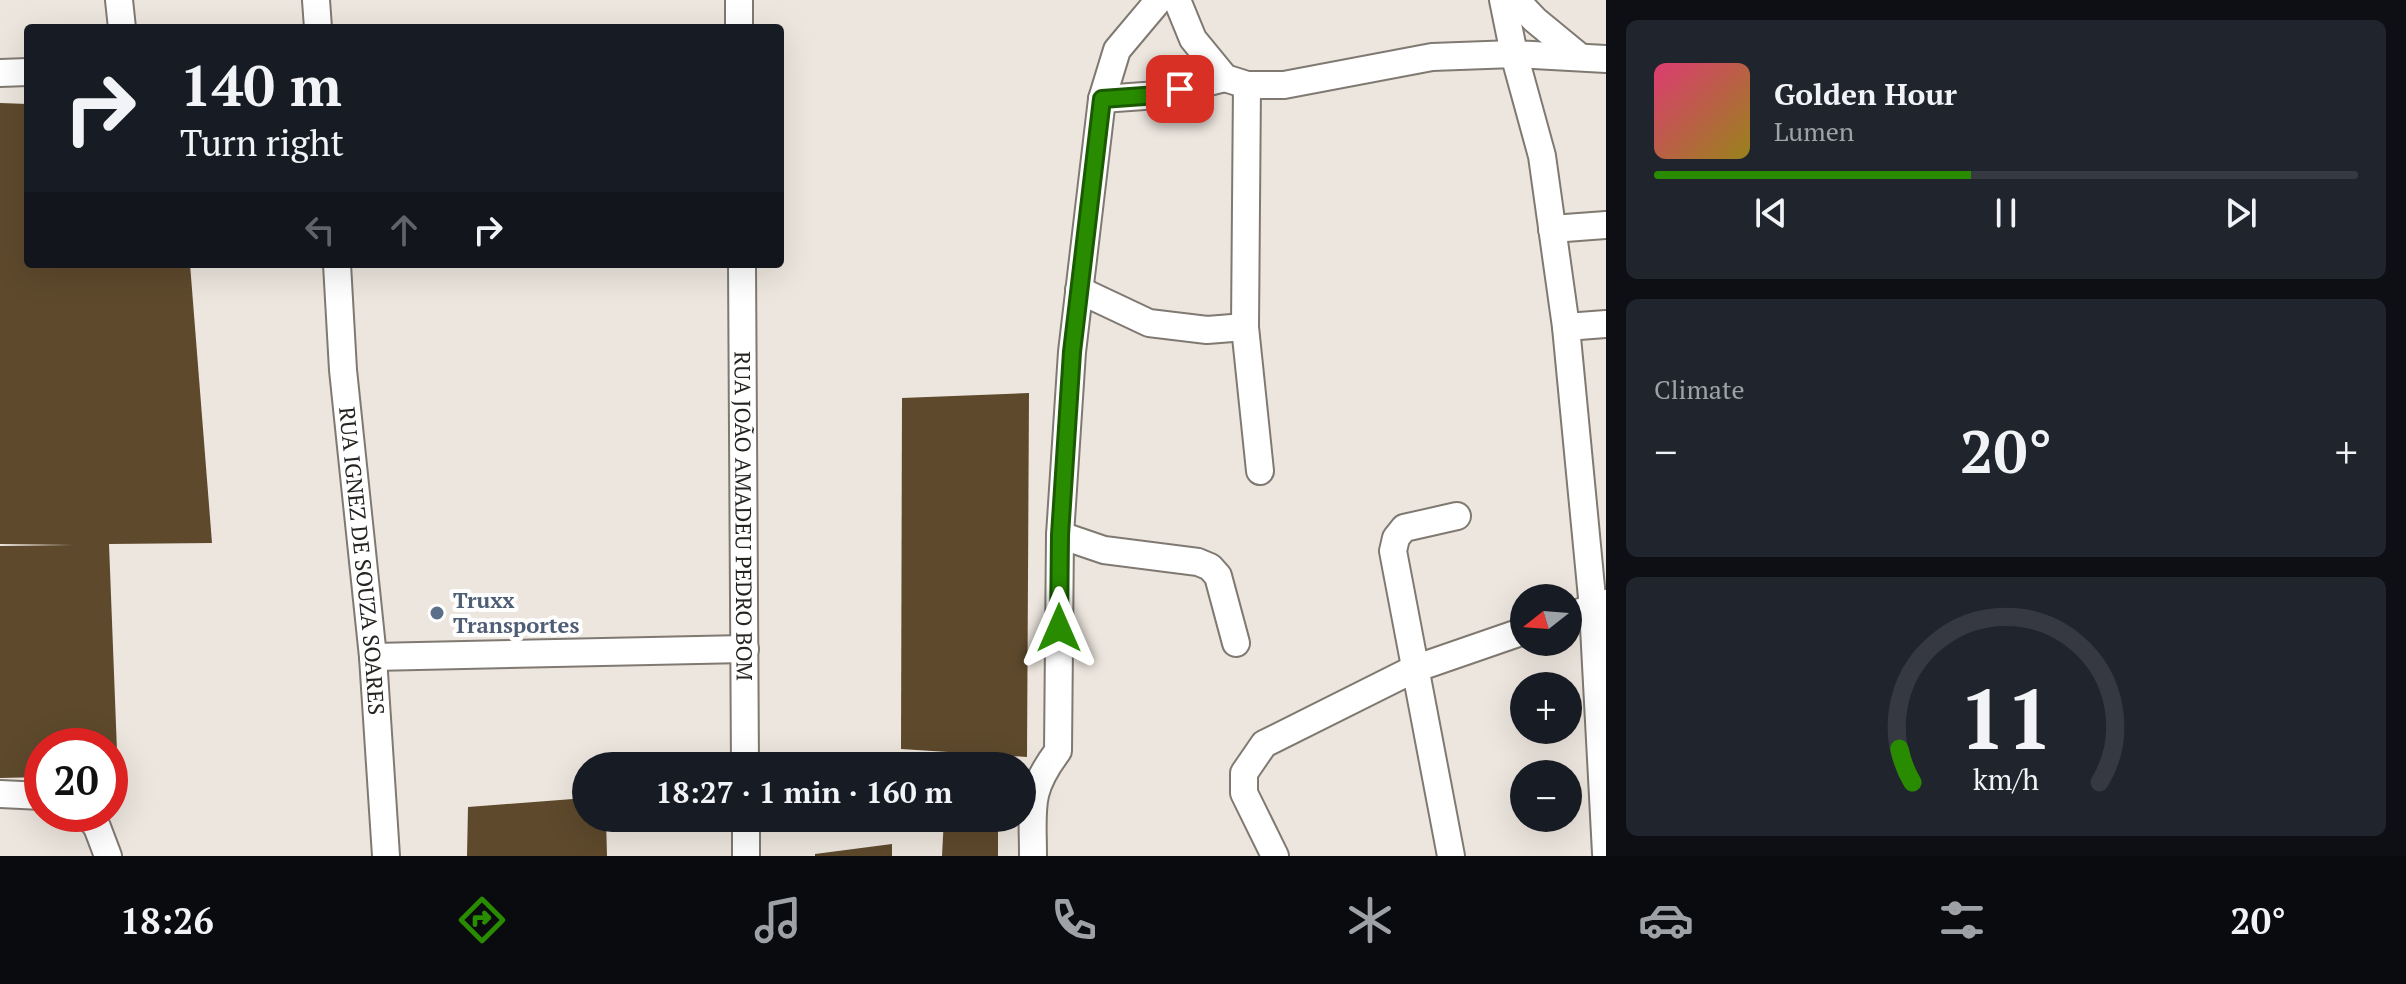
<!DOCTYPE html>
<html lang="en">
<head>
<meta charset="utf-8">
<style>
  body { margin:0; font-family:"PT Serif",serif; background:#20242c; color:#f1f3f6; height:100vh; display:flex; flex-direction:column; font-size:30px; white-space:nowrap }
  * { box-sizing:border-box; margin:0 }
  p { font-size:26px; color:#9ea1a6 }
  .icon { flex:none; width:44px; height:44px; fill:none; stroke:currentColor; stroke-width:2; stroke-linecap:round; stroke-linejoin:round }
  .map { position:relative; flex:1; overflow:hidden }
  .sheet { display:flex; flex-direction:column; gap:20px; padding:20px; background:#0d0f14; width:800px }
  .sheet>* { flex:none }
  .hud { position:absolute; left:24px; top:24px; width:760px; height:244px; border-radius:8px; box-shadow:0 8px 32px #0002; background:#171b24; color:#f1f3f6; overflow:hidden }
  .needle { width:52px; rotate:253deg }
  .tools { position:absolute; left:1510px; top:584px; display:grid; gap:16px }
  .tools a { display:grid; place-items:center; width:72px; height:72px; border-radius:50%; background:#171b24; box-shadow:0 8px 32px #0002; font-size:40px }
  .speed { position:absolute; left:24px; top:728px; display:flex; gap:16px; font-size:40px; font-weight:700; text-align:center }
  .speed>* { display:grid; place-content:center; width:104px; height:104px; border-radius:50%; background:#171b24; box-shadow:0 8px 32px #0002; line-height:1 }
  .speed .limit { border:12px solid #d22; background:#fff; color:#111 }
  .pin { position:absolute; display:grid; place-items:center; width:68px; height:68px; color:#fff; margin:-34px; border-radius:16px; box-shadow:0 4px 12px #0006 }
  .me { position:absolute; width:88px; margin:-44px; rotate:0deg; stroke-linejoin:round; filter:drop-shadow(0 0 6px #0008) }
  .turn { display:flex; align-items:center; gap:28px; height:168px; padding:0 24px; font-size:36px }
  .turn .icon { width:104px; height:104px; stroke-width:2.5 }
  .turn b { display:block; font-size:56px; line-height:68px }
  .lanes { display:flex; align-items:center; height:76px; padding:0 24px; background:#0003; justify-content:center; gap:40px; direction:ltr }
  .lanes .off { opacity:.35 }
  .big { font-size:60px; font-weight:800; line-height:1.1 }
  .sheet .tile { flex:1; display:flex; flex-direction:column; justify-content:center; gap:12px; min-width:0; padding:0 28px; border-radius:12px; background:#20242c }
  .sheet .dial { align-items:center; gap:0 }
  .dial svg { height:208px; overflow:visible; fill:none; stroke:#363941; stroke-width:7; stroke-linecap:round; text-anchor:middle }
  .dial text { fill:#f1f3f6; stroke:none }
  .song { display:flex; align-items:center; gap:24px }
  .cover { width:96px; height:96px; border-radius:12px; background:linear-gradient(135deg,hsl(340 70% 55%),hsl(50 70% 35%)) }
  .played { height:8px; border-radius:4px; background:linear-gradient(90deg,#288b00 45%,#363941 45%) }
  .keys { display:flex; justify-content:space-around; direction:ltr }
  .heat { display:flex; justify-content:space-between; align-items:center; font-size:44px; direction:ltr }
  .trip { position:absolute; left:572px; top:752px; width:464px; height:80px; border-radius:40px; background:#171b24; box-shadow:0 8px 32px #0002; font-weight:800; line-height:80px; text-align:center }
  .tabs { display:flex; height:128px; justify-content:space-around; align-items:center; background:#090b0e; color:#9ea1a6 }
  .tabs .icon { width:56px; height:56px }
  .tabs .selected { color:#288b00 }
  .tabs b { font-size:36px; color:#f1f3f6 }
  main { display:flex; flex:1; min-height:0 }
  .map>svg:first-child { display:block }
  .building { fill:#5e492c }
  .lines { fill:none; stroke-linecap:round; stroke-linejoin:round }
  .minor-casing { stroke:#7f7972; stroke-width:30 }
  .minor { stroke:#fff; stroke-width:26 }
  .route-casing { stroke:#1a5a00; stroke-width:20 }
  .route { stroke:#288b00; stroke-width:14 }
  .service-dot { fill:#5c6f8a; stroke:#fff; stroke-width:3 }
  .labels { text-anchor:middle; stroke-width:8; stroke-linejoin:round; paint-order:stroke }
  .street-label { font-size:22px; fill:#262421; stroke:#fff }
  .service-label { font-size:22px; font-weight:bold; fill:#4e5e75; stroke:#fff; text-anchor:start }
</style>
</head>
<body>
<main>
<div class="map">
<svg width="1606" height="856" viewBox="0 0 1606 856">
  <rect width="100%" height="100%" fill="#ece6de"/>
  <!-- building -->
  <g class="building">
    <polygon points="0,103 28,104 28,264 190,264 212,543 109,544 118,777 110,777 110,746 42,746 42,777 0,778 0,546 73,545 0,544"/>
    <polygon points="1029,393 1027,757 901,749 902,398"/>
    <polygon points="586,798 586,818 606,818 607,856 467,856 468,807"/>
    <polygon points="944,818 998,818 998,856 942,856"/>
    <polygon points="892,844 892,856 815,856 815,854"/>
  </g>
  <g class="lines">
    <!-- minor casing -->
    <g class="minor-casing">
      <g id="minor">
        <polyline points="119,0 122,28"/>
        <polyline points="316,0 318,28"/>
        <polyline points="739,0 739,28"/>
        <polyline points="1177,0 1193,39 1225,78 1247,85 1284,85 1432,57 1514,54 1542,156 1566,327 1606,324"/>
        <polyline points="1503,0 1514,54 1606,59"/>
        <polyline points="1516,0 1535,20 1580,57"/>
        <polyline points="0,73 28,72"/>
        <polyline points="1247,85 1245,327 1260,471"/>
        <polyline points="1102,99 1158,95 1225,78"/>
        <polyline points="1552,229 1606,225"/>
        <path id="s1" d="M 337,264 L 343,370 L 373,657 L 386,856"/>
        <path id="s2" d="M 742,264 L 745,766"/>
        <polyline points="1079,290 1149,323 1207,330 1245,327"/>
        <polyline points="1566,327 1593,608 1568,616"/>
        <polyline points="1060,535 1104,550 1198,562 1210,567 1218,576 1236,643"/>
        <polyline points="1606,603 1593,608 1606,853"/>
        <polyline points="373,657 745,649"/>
        <polyline points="0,794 42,796"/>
        <polyline points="87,814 97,827 108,856"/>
        <polyline points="746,818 746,856"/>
        <path d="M 1033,856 C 1033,808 1027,792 1058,751 L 1060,535 L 1072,352 L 1102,99 L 1117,50 L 1159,0"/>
        <polyline points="1275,856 1244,793 1244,773 1264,744 1414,669 1524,631"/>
        <polyline points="1451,856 1393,551 1396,538 1404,528 1457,516"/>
      </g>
    </g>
    <!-- minor -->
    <use href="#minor" class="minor"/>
  </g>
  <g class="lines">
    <!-- route casing -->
    <g class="route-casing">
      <polyline id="route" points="1059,628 1060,535 1072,352 1102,99 1158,95 1180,89"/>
    </g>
    <!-- route -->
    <use href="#route" class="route"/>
  </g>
  <!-- markers -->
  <circle class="service-dot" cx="437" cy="613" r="8"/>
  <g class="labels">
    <!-- street labels -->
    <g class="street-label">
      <text dy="8" stroke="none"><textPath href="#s2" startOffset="252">RUA JOÃO AMADEU PEDRO BOM</textPath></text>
      <text dy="8" stroke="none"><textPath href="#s1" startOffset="298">RUA IGNEZ DE SOUZA SOARES</textPath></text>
    </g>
    <!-- service labels -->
    <g class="service-label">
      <text x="453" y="608">Truxx<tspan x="453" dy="25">Transportes</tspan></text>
    </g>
  </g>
</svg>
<div class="tools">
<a><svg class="needle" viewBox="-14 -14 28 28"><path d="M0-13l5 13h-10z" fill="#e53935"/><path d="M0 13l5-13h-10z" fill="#9ea1a6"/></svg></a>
<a>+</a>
<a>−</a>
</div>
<div class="speed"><div class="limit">20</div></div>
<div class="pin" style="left:1180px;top:89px;background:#d93025"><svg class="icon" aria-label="arrive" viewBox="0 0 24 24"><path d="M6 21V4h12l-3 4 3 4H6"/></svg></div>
<svg class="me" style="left:1059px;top:628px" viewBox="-20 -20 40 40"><path d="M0-17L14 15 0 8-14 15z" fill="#288b00" stroke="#fff" stroke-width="4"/></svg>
<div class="trip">18:27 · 1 min · 160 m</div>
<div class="hud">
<div class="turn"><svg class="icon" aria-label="right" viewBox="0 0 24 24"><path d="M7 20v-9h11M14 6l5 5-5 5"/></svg><div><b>140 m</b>Turn right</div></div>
<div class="lanes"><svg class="icon off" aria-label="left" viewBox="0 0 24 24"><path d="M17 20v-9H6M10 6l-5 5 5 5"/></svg><svg class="icon off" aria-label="ahead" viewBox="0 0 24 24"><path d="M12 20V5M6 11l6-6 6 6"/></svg><svg class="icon" aria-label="right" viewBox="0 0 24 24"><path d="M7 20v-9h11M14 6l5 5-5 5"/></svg></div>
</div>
</div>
<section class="sheet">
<div class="tile">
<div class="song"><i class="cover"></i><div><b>Golden Hour</b><p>Lumen</p></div></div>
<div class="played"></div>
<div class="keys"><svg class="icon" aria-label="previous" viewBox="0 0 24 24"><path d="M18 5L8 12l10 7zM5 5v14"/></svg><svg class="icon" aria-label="pause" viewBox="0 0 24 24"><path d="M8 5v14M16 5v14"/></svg><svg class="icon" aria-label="next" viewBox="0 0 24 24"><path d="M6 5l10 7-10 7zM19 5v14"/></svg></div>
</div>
<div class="tile"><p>Climate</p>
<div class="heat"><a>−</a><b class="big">20°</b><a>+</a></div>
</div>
<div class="tile dial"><svg viewBox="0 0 100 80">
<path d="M14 69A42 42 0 1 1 86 69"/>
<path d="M14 69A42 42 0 0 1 9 56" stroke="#288b00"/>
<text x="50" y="56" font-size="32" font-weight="700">11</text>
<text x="50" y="72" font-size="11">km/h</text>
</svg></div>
</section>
</main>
<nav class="tabs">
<b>18:26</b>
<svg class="icon selected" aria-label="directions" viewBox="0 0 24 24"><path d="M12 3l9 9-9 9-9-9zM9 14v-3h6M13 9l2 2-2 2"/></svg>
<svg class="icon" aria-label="music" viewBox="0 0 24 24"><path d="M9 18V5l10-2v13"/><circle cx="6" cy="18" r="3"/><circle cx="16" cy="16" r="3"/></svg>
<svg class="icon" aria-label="phone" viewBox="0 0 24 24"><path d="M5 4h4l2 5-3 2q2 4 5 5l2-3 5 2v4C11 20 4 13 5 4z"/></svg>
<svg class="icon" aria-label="climate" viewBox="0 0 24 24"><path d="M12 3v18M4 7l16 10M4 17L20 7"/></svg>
<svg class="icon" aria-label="car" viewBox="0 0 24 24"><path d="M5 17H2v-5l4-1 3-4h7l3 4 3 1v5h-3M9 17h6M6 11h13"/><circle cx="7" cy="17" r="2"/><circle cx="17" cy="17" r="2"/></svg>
<svg class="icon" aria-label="filters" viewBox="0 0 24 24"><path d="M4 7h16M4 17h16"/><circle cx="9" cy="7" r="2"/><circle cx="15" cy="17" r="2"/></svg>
<b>20°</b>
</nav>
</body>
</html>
